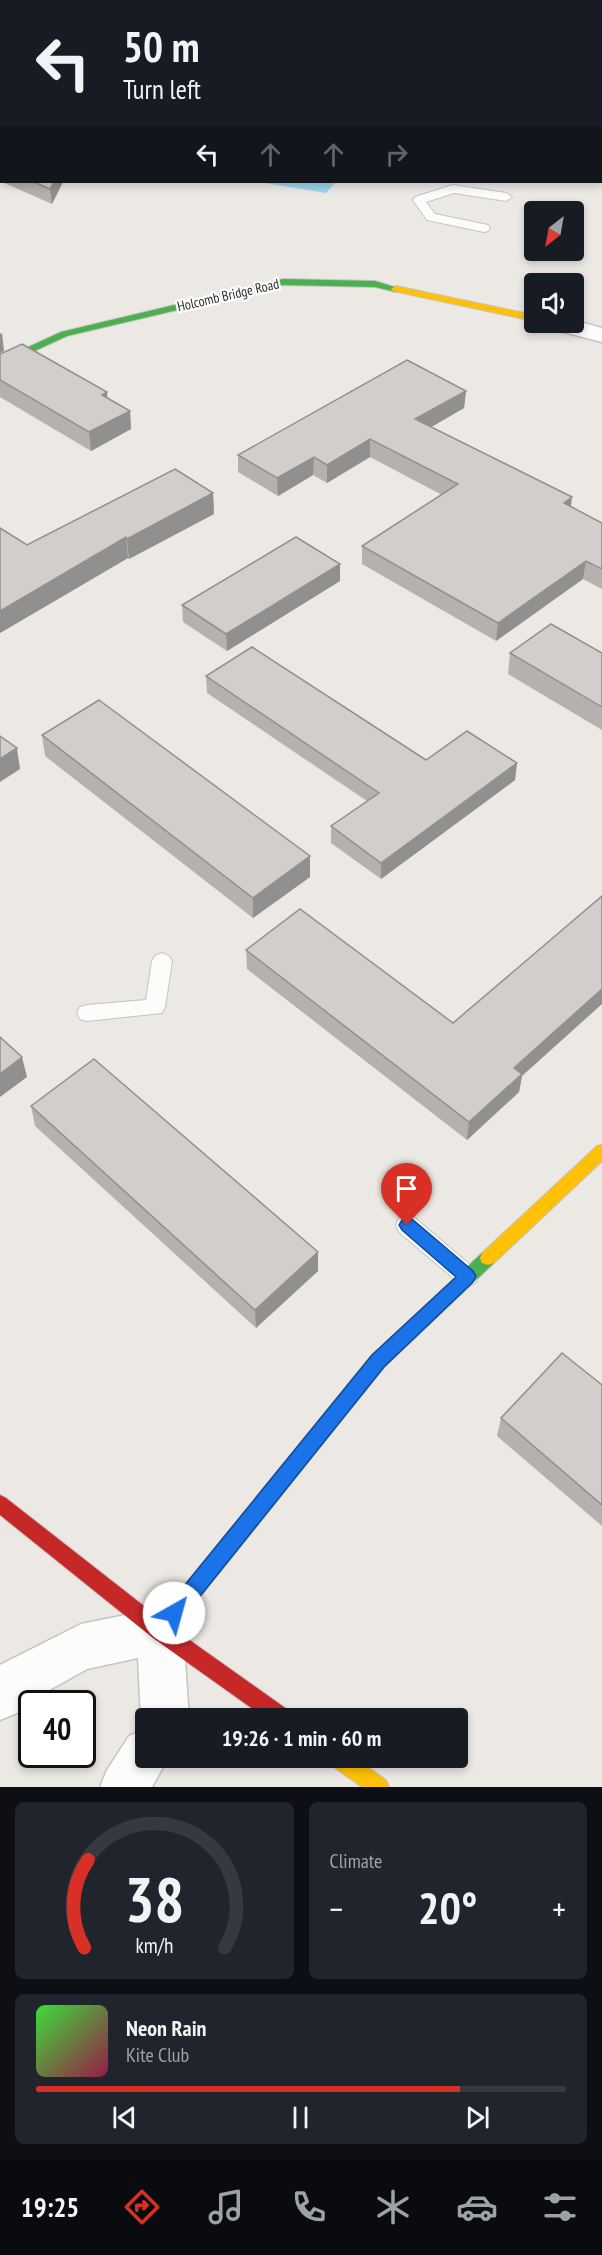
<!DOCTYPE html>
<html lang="en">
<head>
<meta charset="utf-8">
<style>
  body { margin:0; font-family:"PT Sans Narrow",sans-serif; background:#20242c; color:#f1f3f6; height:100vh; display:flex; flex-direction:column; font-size:22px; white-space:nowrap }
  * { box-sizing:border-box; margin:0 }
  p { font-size:20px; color:#9ea1a6 }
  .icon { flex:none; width:33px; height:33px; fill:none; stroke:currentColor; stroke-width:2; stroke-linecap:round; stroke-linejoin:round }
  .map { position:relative; height:1787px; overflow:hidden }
  .details { display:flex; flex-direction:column; gap:15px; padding:15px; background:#0d0f14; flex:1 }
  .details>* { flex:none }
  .banner { position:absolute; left:0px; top:0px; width:603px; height:183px; box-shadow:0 3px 9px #0003; background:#171b24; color:#f1f3f6; overflow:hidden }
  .needle { width:39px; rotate:211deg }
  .tools { position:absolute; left:524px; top:201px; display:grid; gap:12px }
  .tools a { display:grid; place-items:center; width:60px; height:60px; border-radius:6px; background:#171b24; box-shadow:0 3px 9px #0003; font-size:30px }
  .speed { position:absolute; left:18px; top:1690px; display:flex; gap:12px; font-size:30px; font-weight:700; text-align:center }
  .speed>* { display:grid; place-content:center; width:78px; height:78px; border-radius:50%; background:#171b24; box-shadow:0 3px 9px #0003; line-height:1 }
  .speed .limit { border:3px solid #111; border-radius:9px; background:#fff; color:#111 }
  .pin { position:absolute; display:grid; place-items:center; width:51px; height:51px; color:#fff; margin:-62px -26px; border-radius:50% 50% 50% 0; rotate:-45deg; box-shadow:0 0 6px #0007 }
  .pin .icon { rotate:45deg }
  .me { position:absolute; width:66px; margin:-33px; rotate:38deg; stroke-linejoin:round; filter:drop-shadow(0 0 4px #0008) }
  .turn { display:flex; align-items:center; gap:21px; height:126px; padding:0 24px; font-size:27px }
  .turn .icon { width:78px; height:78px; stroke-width:2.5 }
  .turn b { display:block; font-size:42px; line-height:51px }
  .lanes { display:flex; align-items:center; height:57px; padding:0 24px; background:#0003; justify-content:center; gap:30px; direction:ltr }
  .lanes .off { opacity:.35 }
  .big { font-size:45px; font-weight:700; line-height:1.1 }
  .details .widget { flex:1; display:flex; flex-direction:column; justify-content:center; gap:9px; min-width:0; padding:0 21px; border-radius:9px; background:#20242c }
  .details .dial { align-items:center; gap:0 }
  .dial svg { height:156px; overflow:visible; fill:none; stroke:#363941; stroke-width:7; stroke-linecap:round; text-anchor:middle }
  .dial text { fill:#f1f3f6; stroke:none }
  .song { display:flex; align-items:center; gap:18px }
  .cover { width:72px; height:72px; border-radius:9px; background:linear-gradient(135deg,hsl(120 70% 55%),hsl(340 70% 35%)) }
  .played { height:6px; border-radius:3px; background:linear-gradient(90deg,#d93025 80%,#363941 80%) }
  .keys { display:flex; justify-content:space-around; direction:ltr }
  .heat { display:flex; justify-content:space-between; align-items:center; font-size:33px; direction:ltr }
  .details .tiles { flex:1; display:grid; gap:15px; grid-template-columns:1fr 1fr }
  .widget:last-child { grid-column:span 2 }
  .trip { position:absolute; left:135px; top:1708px; width:333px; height:60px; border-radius:6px; background:#171b24; box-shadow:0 3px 9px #0003; font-weight:700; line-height:60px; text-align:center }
  .tab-bar { display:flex; height:96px; justify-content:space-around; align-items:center; background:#090b0e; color:#9ea1a6 }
  .tab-bar .icon { width:42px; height:42px }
  .tab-bar .on { color:#d93025 }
  .tab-bar b { font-size:27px; color:#f1f3f6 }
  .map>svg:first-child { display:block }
  .green { fill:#cee6be }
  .water { fill:#99d6ec }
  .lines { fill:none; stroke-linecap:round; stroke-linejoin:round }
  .stream { fill:#99d6ec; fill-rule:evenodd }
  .lane-casing { stroke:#c5c4c5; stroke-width:2 }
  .street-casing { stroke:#c5c4c5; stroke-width:3 }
  .fast-casing { stroke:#c5c4c5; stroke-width:2 }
  .slow-casing { stroke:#c5c4c5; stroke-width:2 }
  .jam-casing { stroke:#c5c4c5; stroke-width:2 }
  .lane { fill:#fcfcfb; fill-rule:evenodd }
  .street { fill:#fcfcfb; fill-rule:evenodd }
  .fast { fill:#4caf50; fill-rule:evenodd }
  .slow { fill:#ffc107; fill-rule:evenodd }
  .jam { fill:#c62828; fill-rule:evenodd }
  .wall { fill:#b4b1af }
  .shaded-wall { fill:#92908e }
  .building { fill:#d1cecb; stroke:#92908e; stroke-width:1.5 }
  .route { fill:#1a73e8; stroke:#114b97; stroke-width:1.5 }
  .labels { text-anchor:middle; stroke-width:4.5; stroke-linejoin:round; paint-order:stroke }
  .far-street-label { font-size:14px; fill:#2e2e2e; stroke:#fff }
</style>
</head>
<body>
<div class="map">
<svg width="602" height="1787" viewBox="0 0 602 1787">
  <rect width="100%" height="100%" fill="#ece8e4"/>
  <!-- green -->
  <polygon class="green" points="0,0 573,0 575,1 2,2 1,64"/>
  <!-- water -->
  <polygon class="water" points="259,182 336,182 326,193"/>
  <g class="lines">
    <!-- stream -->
    <g class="stream">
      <polygon points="383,0 391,0 392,2 384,2"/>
      <rect x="0" y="55" width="2" height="4"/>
    </g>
    <!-- lane casing -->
    <g class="lane-casing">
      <g id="lane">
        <polygon points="453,185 506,193 512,197 506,201 454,193 426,202 435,214 488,225 490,228 488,231 484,232 427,220 413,200 415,197"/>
        <polygon points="162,953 169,956 172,961 165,1007 162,1013 87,1021 80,1019 77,1013 80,1007 87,1005 146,1000 152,961 155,956"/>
        <polygon points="407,1215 415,1218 475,1269 479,1276 475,1283 467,1287 459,1283 399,1232 396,1225 399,1218"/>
      </g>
    </g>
    <!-- street casing -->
    <g class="street-casing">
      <g id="street">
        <polygon points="573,320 602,328 602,342 544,327 541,322 573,322"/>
        <polygon points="160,1608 176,1615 183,1631 189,1719 146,1719 146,1758 168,1758 152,1787 100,1787 107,1770 129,1736 145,1729 141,1719 138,1658 87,1669 30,1701 17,1713 0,1720 0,1665 81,1624"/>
      </g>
    </g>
    <!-- fast casing -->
    <g class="fast-casing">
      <g id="fast">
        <polygon points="283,279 375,281 401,289 396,292 375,287 283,285 67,336 0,367 0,360 61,332"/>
        <polygon points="488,1251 494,1253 496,1258 494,1263 384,1367 167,1638 160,1640 153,1638 151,1631 153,1624 372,1355 482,1253"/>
      </g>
    </g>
    <!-- slow casing -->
    <g class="slow-casing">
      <g id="slow">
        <polygon points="396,286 534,315 534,321 393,291 391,289"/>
        <polygon points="602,1145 602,1161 494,1263 488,1265 482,1263 480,1258 482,1253 597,1146"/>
        <polygon points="328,1758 355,1758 386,1780 389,1787 362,1787 331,1765"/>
      </g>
    </g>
    <!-- jam casing -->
    <g class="jam-casing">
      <polygon id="jam" points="0,1495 6,1498 167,1624 291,1712 294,1719 267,1719 153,1638 0,1515"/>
    </g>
    <!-- lane -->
    <use href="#lane" class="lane"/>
    <!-- street -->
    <use href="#street" class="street"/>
    <!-- fast -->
    <use href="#fast" class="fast"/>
    <!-- slow -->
    <use href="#slow" class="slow"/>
    <!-- jam -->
    <use href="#jam" class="jam"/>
  </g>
  <!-- wall -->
  <g class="wall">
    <polygon points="0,127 2,128 2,181 0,181"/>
    <polygon points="2,182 63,182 52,204"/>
    <polygon points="0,354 107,392 107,398 130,411 131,429 91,451 0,397"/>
    <polygon points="466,391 464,408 431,427 571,507 602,523 602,589 583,579 496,641 362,564 362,546 442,495 370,457 327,483 313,475 278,496 238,472 238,455"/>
    <polygon points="213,493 214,514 129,559 128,558 0,633 0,528 27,545"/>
    <polygon points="340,581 227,651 183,622 182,605"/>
    <polygon points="510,653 602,653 602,730 508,674"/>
    <polygon points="206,676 426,760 517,763 515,780 381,879 331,843 331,826 367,801 207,693"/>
    <polygon points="42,735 310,877 253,918 45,756"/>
    <polygon points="246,950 522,1076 519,1092 467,1140 247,969"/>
    <polygon points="31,1106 318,1252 318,1271 256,1328 35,1126"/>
    <polygon points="602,1385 602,1526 497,1436 501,1418"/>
  </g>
  <!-- shaded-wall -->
  <g class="shaded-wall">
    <polygon points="54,182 63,182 52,204 50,189"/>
    <polygon points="2,333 4,351 0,353 0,334"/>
    <polygon points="466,391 464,408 414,437 415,419"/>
    <polygon points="107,392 109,411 102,395"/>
    <polygon points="130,411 131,429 91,451 89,432"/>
    <polygon points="370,439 370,457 327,483 327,465"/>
    <polygon points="314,457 313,475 278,496 277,478"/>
    <polygon points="213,493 214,514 129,559 127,539"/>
    <polygon points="572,497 570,515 564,503"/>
    <polygon points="126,537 128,558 0,633 0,611"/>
    <polygon points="586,561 583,579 496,641 498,623"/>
    <polygon points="340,564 340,581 227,651 226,634"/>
    <polygon points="17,748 20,769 0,782 0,759"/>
    <polygon points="517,763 515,780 381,879 381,863"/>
    <polygon points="310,856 310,877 253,918 253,898"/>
    <polygon points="602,989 602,1004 522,1076 519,1092 467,1140 469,1122 514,1068"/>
    <polygon points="22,1057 27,1077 0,1097 0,1074"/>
    <polygon points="318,1252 318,1271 256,1328 255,1310"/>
  </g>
  <!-- building -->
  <g class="building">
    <polygon points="0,127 2,128 2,167 0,167"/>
    <polygon points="34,182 54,182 50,189"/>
    <polygon points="22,344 107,392 102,395 130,411 89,432 0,380 0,354"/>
    <polygon points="407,360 466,391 415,419 572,497 564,503 602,523 602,569 586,561 498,623 362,546 458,484 370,439 327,465 314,457 277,478 238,455"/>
    <polygon points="175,469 213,493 127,539 126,537 0,611 0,528 27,545"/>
    <polygon points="296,537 340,564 226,634 182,605"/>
    <polygon points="551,624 602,653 602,707 510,653"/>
    <polygon points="252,647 426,760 467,731 517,763 381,863 331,826 379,793 206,676"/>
    <polygon points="99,700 310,856 253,898 42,735"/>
    <polygon points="0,736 17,748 0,759"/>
    <polygon points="602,896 602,989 514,1068 522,1074 469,1122 246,950 300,909 453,1023"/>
    <polygon points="0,1037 22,1057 0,1074"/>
    <polygon points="94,1059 318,1252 255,1310 31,1106"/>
    <polygon points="562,1353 602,1385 602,1505 501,1418"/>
  </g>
  <!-- route -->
  <polygon class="route" points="407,1218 413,1220 473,1271 476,1276 473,1282 384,1367 181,1620 174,1623 167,1620 164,1613 167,1607 372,1355 456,1277 402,1230 399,1225 402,1220"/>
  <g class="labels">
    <!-- far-street labels -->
    <g class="far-street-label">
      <text transform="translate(228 295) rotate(-13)" y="5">Holcomb Bridge Road</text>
    </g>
  </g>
</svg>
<div class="tools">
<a><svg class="needle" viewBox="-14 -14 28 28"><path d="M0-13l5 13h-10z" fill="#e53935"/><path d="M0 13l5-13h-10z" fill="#9ea1a6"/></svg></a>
<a><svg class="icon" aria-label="sound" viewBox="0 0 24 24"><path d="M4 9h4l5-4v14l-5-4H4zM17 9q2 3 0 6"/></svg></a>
</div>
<div class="speed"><div class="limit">40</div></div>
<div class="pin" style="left:407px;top:1225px;background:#d93025"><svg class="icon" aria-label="arrive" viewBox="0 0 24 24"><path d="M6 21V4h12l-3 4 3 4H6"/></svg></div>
<svg class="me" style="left:174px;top:1613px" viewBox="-20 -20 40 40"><circle r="19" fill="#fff"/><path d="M0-13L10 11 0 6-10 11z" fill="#1a73e8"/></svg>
<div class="trip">19:26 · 1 min · 60 m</div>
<div class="banner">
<div class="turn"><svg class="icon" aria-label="left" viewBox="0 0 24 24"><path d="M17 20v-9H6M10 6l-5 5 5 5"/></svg><div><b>50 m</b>Turn left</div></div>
<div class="lanes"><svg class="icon" aria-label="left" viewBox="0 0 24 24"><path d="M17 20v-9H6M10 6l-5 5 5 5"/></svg><svg class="icon off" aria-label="ahead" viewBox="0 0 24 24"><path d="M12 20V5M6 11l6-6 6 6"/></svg><svg class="icon off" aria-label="ahead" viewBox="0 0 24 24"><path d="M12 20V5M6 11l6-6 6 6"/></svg><svg class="icon off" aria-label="right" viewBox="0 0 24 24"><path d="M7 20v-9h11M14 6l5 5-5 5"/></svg></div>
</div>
</div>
<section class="details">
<div class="tiles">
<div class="widget dial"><svg viewBox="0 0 100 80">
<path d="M14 69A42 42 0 1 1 86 69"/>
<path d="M14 69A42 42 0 0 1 16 24" stroke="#d93025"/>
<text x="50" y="56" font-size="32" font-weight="700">38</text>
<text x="50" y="72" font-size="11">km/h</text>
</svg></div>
<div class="widget"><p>Climate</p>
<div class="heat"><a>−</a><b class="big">20°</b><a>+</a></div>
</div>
<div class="widget">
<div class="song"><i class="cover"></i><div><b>Neon Rain</b><p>Kite Club</p></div></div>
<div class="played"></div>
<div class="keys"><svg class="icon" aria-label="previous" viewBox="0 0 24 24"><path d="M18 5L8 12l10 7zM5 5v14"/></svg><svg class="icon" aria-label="pause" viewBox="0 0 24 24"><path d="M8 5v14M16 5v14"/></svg><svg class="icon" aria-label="next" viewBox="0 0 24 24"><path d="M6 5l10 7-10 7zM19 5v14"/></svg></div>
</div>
</div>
</section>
<nav class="tab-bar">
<b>19:25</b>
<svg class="icon on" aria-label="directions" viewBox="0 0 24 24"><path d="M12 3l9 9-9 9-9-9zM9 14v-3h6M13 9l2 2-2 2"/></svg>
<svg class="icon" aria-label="music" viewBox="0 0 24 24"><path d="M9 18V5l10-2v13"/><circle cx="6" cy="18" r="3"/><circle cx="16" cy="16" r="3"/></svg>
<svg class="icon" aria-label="phone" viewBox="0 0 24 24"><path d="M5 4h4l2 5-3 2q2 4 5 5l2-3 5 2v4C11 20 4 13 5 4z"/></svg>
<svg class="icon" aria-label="climate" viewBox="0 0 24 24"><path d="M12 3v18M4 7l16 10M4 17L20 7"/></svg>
<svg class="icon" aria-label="car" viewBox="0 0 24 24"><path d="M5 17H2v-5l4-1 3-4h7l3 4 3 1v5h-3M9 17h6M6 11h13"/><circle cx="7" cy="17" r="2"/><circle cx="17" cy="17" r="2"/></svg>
<svg class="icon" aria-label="filters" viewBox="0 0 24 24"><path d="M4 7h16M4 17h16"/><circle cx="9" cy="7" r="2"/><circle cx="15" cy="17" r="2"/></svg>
</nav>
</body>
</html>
